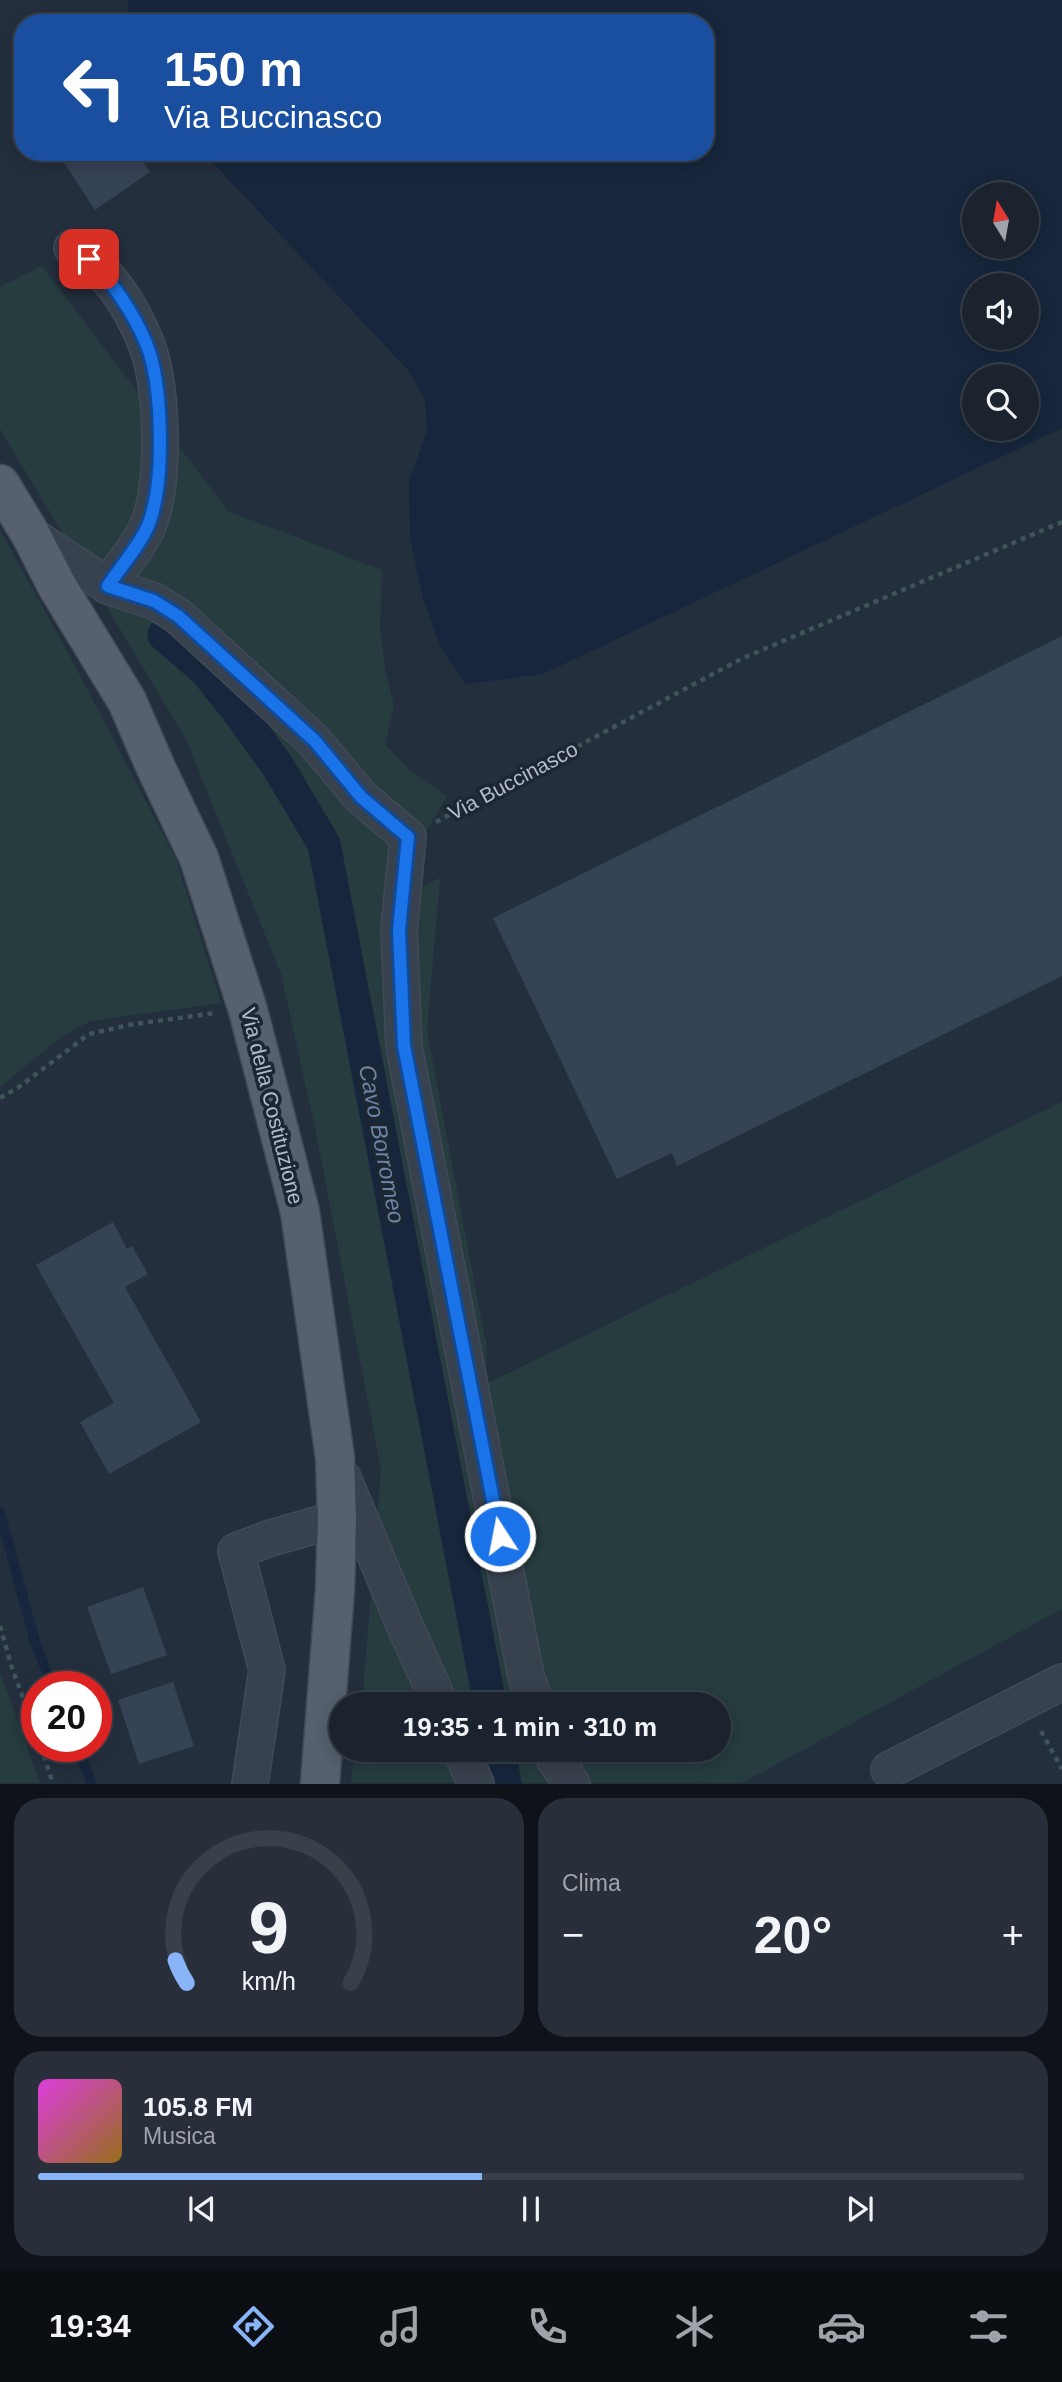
<!DOCTYPE html>
<html lang="it">
<head>
<meta charset="utf-8">
<style>
  body { margin:0; font-family:Helvetica,sans-serif; background:#282f3a; color:#f1f3f6; height:100vh; display:flex; flex-direction:column; font-size:26px; white-space:nowrap }
  * { box-sizing:border-box; margin:0 }
  p { font-size:23px; color:#a0a4aa }
  .icon { flex:none; width:38px; height:38px; fill:none; stroke:currentColor; stroke-width:2; stroke-linecap:round; stroke-linejoin:round }
  .map { position:relative; height:1784px; overflow:hidden }
  .sheet { display:flex; flex-direction:column; gap:14px; padding:14px; background:#0f1319; flex:1 }
  .sheet>* { flex:none }
  .banner { position:absolute; left:14px; top:14px; width:700px; height:147px; border-radius:28px; box-shadow:0 4px 18px #0003,0 0 0 2px #39404a; background:#1a4fa0; color:#fff; overflow:hidden }
  .needle { width:46px; rotate:349deg }
  .buttons { position:absolute; left:962px; top:182px; display:grid; gap:14px }
  .buttons a { display:grid; place-items:center; width:77px; height:77px; border-radius:50%; background:#1b232e; box-shadow:0 4px 18px #0003,0 0 0 2px #39404a; font-size:35px }
  .speed { position:absolute; left:21px; top:1671px; display:flex; gap:14px; font-size:35px; font-weight:700; text-align:center }
  .speed>* { display:grid; place-content:center; width:91px; height:91px; border-radius:50%; background:#1b232e; box-shadow:0 4px 18px #0003,0 0 0 2px #39404a; line-height:1 }
  .speed .limit { border:10px solid #d22; background:#fff; color:#111 }
  .pin { position:absolute; display:grid; place-items:center; width:60px; height:60px; color:#fff; margin:-30px; border-radius:14px; box-shadow:0 4px 10px #0006 }
  .me { position:absolute; width:77px; margin:-38px; rotate:349deg; stroke-linejoin:round; filter:drop-shadow(0 0 5px #0008) }
  .turn { display:flex; align-items:center; gap:24px; height:147px; padding:0 35px; font-size:32px }
  .turn .icon { width:91px; height:91px; stroke-width:2.5 }
  .turn b { display:block; font-size:49px; line-height:60px }
  .big { font-size:52px; font-weight:700; line-height:1.1 }
  .sheet .card { flex:1; display:flex; flex-direction:column; justify-content:center; gap:10px; min-width:0; padding:0 24px; border-radius:28px; background:#282f3a }
  .sheet .dial { align-items:center; gap:0 }
  .dial svg { height:182px; overflow:visible; fill:none; stroke:#39404a; stroke-width:7; stroke-linecap:round; text-anchor:middle }
  .dial text { fill:#f1f3f6; stroke:none }
  .song { display:flex; align-items:center; gap:21px }
  .cover { width:84px; height:84px; border-radius:10px; background:linear-gradient(135deg,hsl(300 70% 55%),hsl(40 70% 35%)) }
  .played { height:7px; border-radius:4px; background:linear-gradient(90deg,#8ab4f8 45%,#39404a 45%) }
  .keys { display:flex; justify-content:space-around; direction:ltr }
  .heat { display:flex; justify-content:space-between; align-items:center; font-size:38px; direction:ltr }
  .sheet .tiles { flex:1; display:grid; gap:14px; grid-template-columns:1fr 1fr }
  .card:last-child { grid-column:span 2 }
  .trip { position:absolute; left:329px; top:1692px; width:402px; height:70px; border-radius:35px; background:#1b232e; box-shadow:0 4px 18px #0003,0 0 0 2px #39404a; font-weight:700; line-height:70px; text-align:center }
  .tabs { display:flex; height:112px; justify-content:space-around; align-items:center; background:#0b0e12; color:#a0a4aa }
  .tabs .icon { width:49px; height:49px }
  .tabs .current { color:#8ab4f8 }
  .tabs b { font-size:32px; color:#f1f3f6 }
  .map>svg:first-child { display:block }
  .green { fill:#263c3f }
  .water { fill:#17263c; fill-rule:evenodd }
  .lines { fill:none; stroke-linecap:round; stroke-linejoin:round }
  .stream { stroke:#17263c; stroke-width:10 }
  .canal { stroke:#17263c; stroke-width:33 }
  .building { fill:#364354 }
  .minor-casing { stroke:#414a57; stroke-width:38 }
  .major-casing { stroke:#414a57; stroke-width:41 }
  .path { stroke:#3f5557; stroke-width:4.5; stroke-dasharray:5 5; stroke-linecap:butt }
  .minor { stroke:#38414e; stroke-width:35 }
  .major { stroke:#56606e; stroke-width:38 }
  .route-casing { stroke:#114b97; stroke-width:18 }
  .route { stroke:#1a73e8; stroke-width:12 }
  .labels { text-anchor:middle; stroke-width:7; stroke-linejoin:round; paint-order:stroke }
  .street-label { font-size:21px; fill:#b4bcc9; stroke:#1d2633 }
  .water-label { font-size:23px; font-style:italic; fill:#6d86a8; stroke:#1d2633 }
</style>
</head>
<body>
<div class="map">
<svg width="1062" height="1784" viewBox="0 0 1062 1784">
  <rect width="100%" height="100%" fill="#242f3e"/>
  <!-- green -->
  <g class="green">
    <polygon points="42,266 228,511 382,570 380,626 385,669 394,706 385,744 411,771 447,796 380,909 440,878 427,1031 484,1334 487,1344 486,1384 1062,1102 1062,1609 742,1783 351,1783 355,1750 719,1750 719,1704 362,1704 381,1469 315,1128 281,974 186,739 0,429 0,287"/>
    <polygon points="0,530 73,662 176,859 221,1003 90,1021 60,1038 0,1087"/>
    <polygon points="0,1672 40,1783 0,1783"/>
  </g>
  <!-- water -->
  <path class="water" d="M 128,0 L 1062,0 L 1062,428 L 543,674 L 466,684 L 441,648 L 423,599 L 410,537 L 409,481 L 427,431 L 425,398 L 408,370 L 212,162 L 206,152 L 705,152 L 705,23 L 132,23 L 128,16 ZM 975,194 L 1027,194 L 1027,247 L 975,247 ZM 975,285 L 1027,285 L 1027,338 L 975,338 ZM 975,376 L 1027,376 L 1027,429 L 975,429 Z"/>
  <g class="lines">
    <!-- stream -->
    <g class="stream">
      <polyline points="0,1512 35,1642 53,1687"/>
      <polyline points="77,1746 92,1784"/>
    </g>
    <!-- canal -->
    <g class="canal">
      <polyline points="164,635 206,671 237,710 277,765 324,844 490,1704"/>
      <polyline points="499,1750 505,1784"/>
    </g>
  </g>
  <!-- building -->
  <g class="building">
    <polygon points="57,152 136,152 150,172 95,210"/>
    <polygon points="1062,636 1062,976 677,1166 672,1153 617,1179 493,918"/>
    <polygon points="113,1222 127,1249 132,1246 148,1274 125,1287 201,1422 109,1474 80,1422 114,1403 36,1265"/>
    <polygon points="143,1587 167,1655 111,1674 87,1607"/>
    <polygon points="173,1682 194,1746 139,1764 118,1700"/>
  </g>
  <g class="lines">
    <!-- minor casing -->
    <g class="minor-casing">
      <g id="minor">
        <path d="M 72,248 C 107,268 131,306 146,343 C 163,386 165,480 149,523 C 143,541 119,569 108,586"/>
        <polyline points="31,535 108,586 154,601 178,616 313,740 361,797 408,837 399,930 404,1046 526,1676 536,1704"/>
        <polyline points="343,1478 404,1624 440,1704"/>
        <polyline points="461,1750 476,1784"/>
        <polyline points="552,1750 555,1760 572,1784"/>
        <polyline points="889,1770 1062,1682"/>
        <polyline points="250,1784 267,1670 236,1551 271,1538 337,1519"/>
      </g>
    </g>
    <!-- major casing -->
    <g class="major-casing">
      <polyline id="major" points="0,484 31,535 57,586 127,701 156,768 199,858 248,1010 300,1212 335,1458 337,1519 335,1589 320,1784"/>
    </g>
    <!-- path -->
    <g class="path">
      <polyline points="436,822 741,659 1062,522"/>
      <polyline points="0,1098 19,1087 89,1034 128,1025 215,1013"/>
      <polyline points="0,1626 12,1668 37,1735"/>
      <polyline points="1041,1731 1062,1769"/>
      <polyline points="41,1746 53,1784"/>
    </g>
    <!-- minor -->
    <use href="#minor" class="minor"/>
    <!-- major -->
    <use href="#major" class="major"/>
  </g>
  <g class="lines">
    <!-- route casing -->
    <g class="route-casing">
      <path id="route" d="M 89,259 C 113,283 132,310 146,343 C 163,384 165,481 149,523 C 143,541 119,569 108,586 L 154,601 L 178,616 L 315,741 L 361,797 L 408,837 L 399,930 L 404,1046 L 500,1536"/>
    </g>
    <!-- route -->
    <use href="#route" class="route"/>
  </g>
  <g class="labels">
    <!-- street labels -->
    <g class="street-label">
      <text transform="translate(513 781) rotate(-28)" y="7">Via Buccinasco</text>
      <text transform="translate(272 1106) rotate(76)" y="7">Via della Costituzione</text>
    </g>
    <!-- water labels -->
    <g class="water-label">
      <text transform="translate(382 1144) rotate(79)" y="8">Cavo Borromeo</text>
    </g>
  </g>
</svg>
<div class="buttons">
<a><svg class="needle" viewBox="-14 -14 28 28"><path d="M0-13l5 13h-10z" fill="#e53935"/><path d="M0 13l5-13h-10z" fill="#a0a4aa"/></svg></a>
<a><svg class="icon" aria-label="sound" viewBox="0 0 24 24"><path d="M4 9h4l5-4v14l-5-4H4zM17 9q2 3 0 6"/></svg></a>
<a><svg class="icon" aria-label="search" viewBox="0 0 24 24"><circle cx="10" cy="10" r="6"/><path d="M15 15l6 6"/></svg></a>
</div>
<div class="speed"><div class="limit">20</div></div>
<div class="pin" style="left:89px;top:259px;background:#d93025"><svg class="icon" aria-label="arrive" viewBox="0 0 24 24"><path d="M6 21V4h12l-3 4 3 4H6"/></svg></div>
<svg class="me" style="left:500px;top:1536px" viewBox="-20 -20 40 40"><circle r="17" fill="#1a73e8" stroke="#fff" stroke-width="3"/><path d="M0-11L8 9 0 5-8 9z" fill="#fff"/></svg>
<div class="trip">19:35 · 1 min · 310 m</div>
<div class="banner">
<div class="turn"><svg class="icon" aria-label="left" viewBox="0 0 24 24"><path d="M17 20v-9H6M10 6l-5 5 5 5"/></svg><div><b>150 m</b>Via Buccinasco</div></div>
</div>
</div>
<section class="sheet">
<div class="tiles">
<div class="card dial"><svg viewBox="0 0 100 80">
<path d="M14 69A42 42 0 1 1 86 69"/>
<path d="M14 69A42 42 0 0 1 9 59" stroke="#8ab4f8"/>
<text x="50" y="56" font-size="32" font-weight="700">9</text>
<text x="50" y="72" font-size="11">km/h</text>
</svg></div>
<div class="card"><p>Clima</p>
<div class="heat"><a>−</a><b class="big">20°</b><a>+</a></div>
</div>
<div class="card">
<div class="song"><i class="cover"></i><div><b>105.8 FM</b><p>Musica</p></div></div>
<div class="played"></div>
<div class="keys"><svg class="icon" aria-label="previous" viewBox="0 0 24 24"><path d="M18 5L8 12l10 7zM5 5v14"/></svg><svg class="icon" aria-label="pause" viewBox="0 0 24 24"><path d="M8 5v14M16 5v14"/></svg><svg class="icon" aria-label="next" viewBox="0 0 24 24"><path d="M6 5l10 7-10 7zM19 5v14"/></svg></div>
</div>
</div>
</section>
<nav class="tabs">
<b>19:34</b>
<svg class="icon current" aria-label="directions" viewBox="0 0 24 24"><path d="M12 3l9 9-9 9-9-9zM9 14v-3h6M13 9l2 2-2 2"/></svg>
<svg class="icon" aria-label="music" viewBox="0 0 24 24"><path d="M9 18V5l10-2v13"/><circle cx="6" cy="18" r="3"/><circle cx="16" cy="16" r="3"/></svg>
<svg class="icon" aria-label="phone" viewBox="0 0 24 24"><path d="M5 4h4l2 5-3 2q2 4 5 5l2-3 5 2v4C11 20 4 13 5 4z"/></svg>
<svg class="icon" aria-label="climate" viewBox="0 0 24 24"><path d="M12 3v18M4 7l16 10M4 17L20 7"/></svg>
<svg class="icon" aria-label="car" viewBox="0 0 24 24"><path d="M5 17H2v-5l4-1 3-4h7l3 4 3 1v5h-3M9 17h6M6 11h13"/><circle cx="7" cy="17" r="2"/><circle cx="17" cy="17" r="2"/></svg>
<svg class="icon" aria-label="filters" viewBox="0 0 24 24"><path d="M4 7h16M4 17h16"/><circle cx="9" cy="7" r="2"/><circle cx="15" cy="17" r="2"/></svg>
</nav>
</body>
</html>
